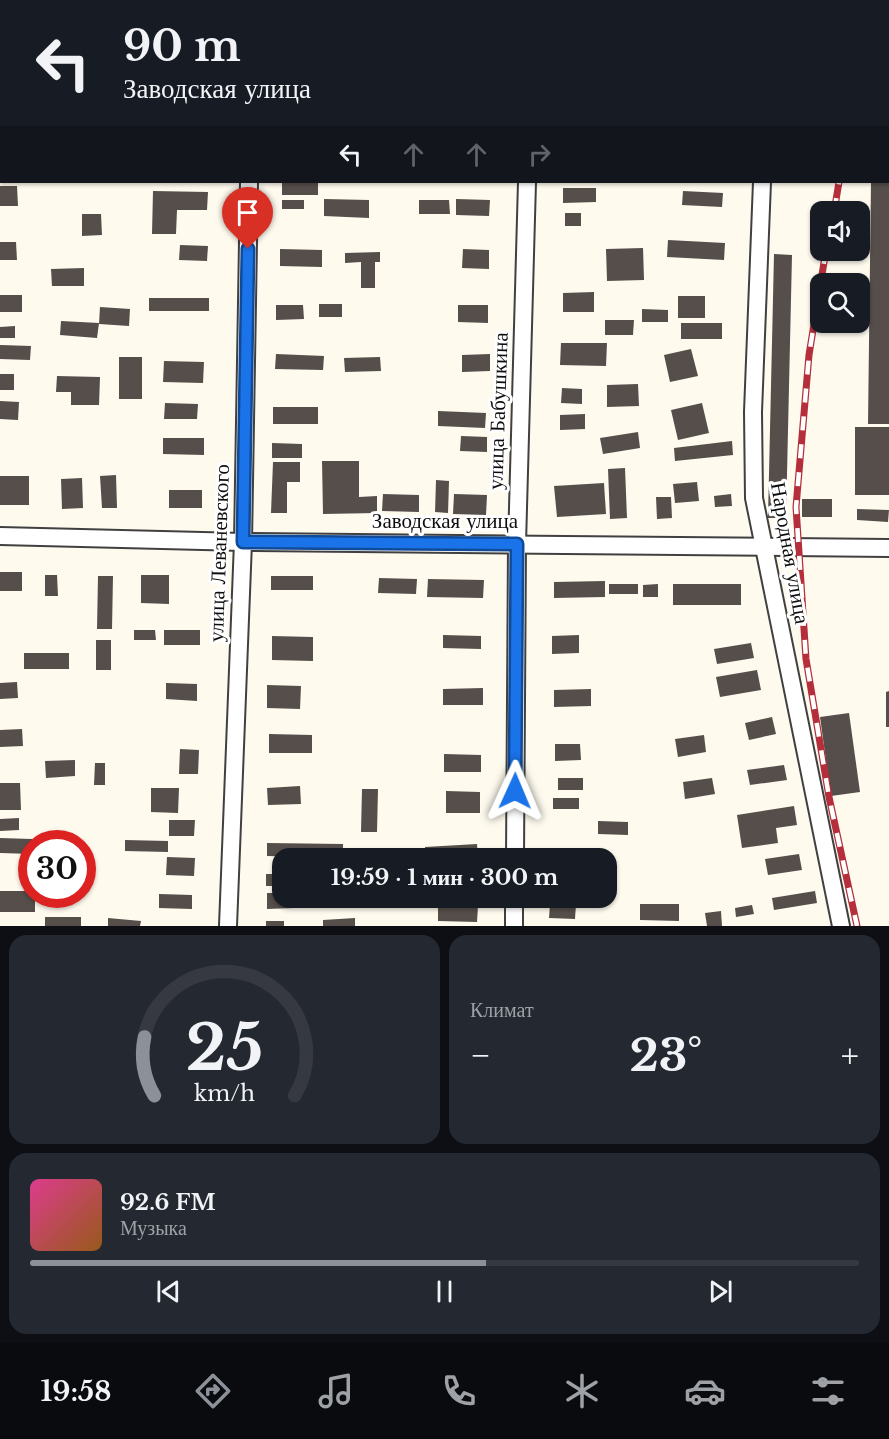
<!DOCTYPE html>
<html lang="ru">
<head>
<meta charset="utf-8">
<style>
  body { margin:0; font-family:"Libre Baskerville",serif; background:#242831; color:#f1f3f6; height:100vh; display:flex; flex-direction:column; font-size:22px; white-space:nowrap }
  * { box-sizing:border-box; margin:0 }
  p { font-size:20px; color:#9ea1a6 }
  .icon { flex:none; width:33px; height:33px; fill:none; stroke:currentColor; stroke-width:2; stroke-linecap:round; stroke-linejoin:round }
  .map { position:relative; height:926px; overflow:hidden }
  .panel { display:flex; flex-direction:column; gap:9px; padding:9px; background:#0d0f14; flex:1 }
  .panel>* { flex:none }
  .guide { position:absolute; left:0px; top:0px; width:890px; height:183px; box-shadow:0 2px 4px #0004; background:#171b24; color:#f1f3f6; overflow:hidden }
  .buttons { position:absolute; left:810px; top:201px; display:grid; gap:12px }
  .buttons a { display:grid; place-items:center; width:60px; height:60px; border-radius:12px; background:#171b24; box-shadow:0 2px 4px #0004; font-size:30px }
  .speed { position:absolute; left:18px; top:830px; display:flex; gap:12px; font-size:30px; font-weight:700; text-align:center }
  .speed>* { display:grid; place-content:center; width:78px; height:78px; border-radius:50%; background:#171b24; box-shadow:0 2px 4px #0004; line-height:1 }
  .speed .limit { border:9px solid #d22; background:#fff; color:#111 }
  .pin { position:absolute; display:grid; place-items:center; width:51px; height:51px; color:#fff; margin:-62px -26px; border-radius:50% 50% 50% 0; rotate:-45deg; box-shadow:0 0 6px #0007 }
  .pin .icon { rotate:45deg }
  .me { position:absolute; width:66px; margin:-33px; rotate:1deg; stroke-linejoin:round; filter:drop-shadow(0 0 4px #0008) }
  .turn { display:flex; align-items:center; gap:21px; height:126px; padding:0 24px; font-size:27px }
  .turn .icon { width:78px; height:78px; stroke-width:2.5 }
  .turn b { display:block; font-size:42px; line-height:51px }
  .lanes { display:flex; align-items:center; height:57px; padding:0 24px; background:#0003; justify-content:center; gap:30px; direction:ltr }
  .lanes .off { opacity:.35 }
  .big { font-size:45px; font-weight:700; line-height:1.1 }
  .panel .tile { flex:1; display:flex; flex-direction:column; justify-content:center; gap:9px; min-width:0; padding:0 21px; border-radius:18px; background:#242831 }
  .panel .dial { align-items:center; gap:0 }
  .dial svg { height:156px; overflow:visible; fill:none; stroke:#363941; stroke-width:7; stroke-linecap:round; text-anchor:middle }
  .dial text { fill:#f1f3f6; stroke:none }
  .song { display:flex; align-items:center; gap:18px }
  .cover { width:72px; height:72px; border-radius:9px; background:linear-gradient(135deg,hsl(330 70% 55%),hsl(30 70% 35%)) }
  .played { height:6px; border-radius:3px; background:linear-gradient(90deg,#8c9099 55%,#363941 55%) }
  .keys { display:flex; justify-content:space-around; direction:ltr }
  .heat { display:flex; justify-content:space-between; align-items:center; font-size:33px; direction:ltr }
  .panel .tiles { flex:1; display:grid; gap:9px; grid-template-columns:1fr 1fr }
  .tile:last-child { grid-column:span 2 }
  .trip { position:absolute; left:272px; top:848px; width:345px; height:60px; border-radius:18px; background:#171b24; box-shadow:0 2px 4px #0004; font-weight:700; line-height:60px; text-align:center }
  .tab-bar { display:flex; height:96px; justify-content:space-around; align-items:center; background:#090b0e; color:#9ea1a6 }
  .tab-bar .icon { width:42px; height:42px }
  .tab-bar .current { color:#8c9099 }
  .tab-bar b { font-size:27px; color:#f1f3f6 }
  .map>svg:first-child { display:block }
  .building { fill:#554e4a }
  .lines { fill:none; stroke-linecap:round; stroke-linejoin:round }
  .lane-casing { stroke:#404040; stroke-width:11 }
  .street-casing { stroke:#404040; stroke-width:20 }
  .lane { stroke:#fff; stroke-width:8 }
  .street { stroke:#fff; stroke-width:16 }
  .rail-casing { stroke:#b42f3b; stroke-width:7 }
  .rail { stroke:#fff; stroke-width:4.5; stroke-dasharray:14; stroke-linecap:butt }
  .route-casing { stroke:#114b97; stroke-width:15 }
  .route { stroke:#1a73e8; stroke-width:10 }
  .labels { text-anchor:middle; stroke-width:6; stroke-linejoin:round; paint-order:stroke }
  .street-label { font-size:21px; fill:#0d0d0d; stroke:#fff }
</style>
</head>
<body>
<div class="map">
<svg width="889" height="926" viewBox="0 0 889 926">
  <rect width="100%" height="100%" fill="#fefaee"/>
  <!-- building -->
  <g class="building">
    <polygon points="282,182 318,183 318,195 282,195"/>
    <polygon points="871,182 889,182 889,424 868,424"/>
    <polygon points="0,186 17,186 18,206 0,206"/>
    <polygon points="563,188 596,188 596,202 563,203"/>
    <polygon points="153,191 208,192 207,210 177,210 176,234 152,234"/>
    <polygon points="683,191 723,193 722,207 682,205"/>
    <polygon points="324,199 369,200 369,218 324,216"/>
    <polygon points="456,199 490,200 489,216 456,215"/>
    <rect x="282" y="200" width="22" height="9"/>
    <polygon points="419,200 449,200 450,214 419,214"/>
    <rect x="565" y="213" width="16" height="13"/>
    <polygon points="82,214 101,214 102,235 82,236"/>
    <polygon points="668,240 725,243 724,260 667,257"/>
    <polygon points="0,242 16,242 17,260 0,260"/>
    <polygon points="180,245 208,246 207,261 179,260"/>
    <polygon points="643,248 644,280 607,281 606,249"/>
    <polygon points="280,249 322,250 322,267 280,266"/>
    <polygon points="463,249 489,250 489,269 462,268"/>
    <polygon points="380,252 380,262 375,262 375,288 361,288 361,262 345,263 345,253"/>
    <polygon points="774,254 792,255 786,518 768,518"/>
    <polygon points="84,268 84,286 52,286 51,269"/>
    <polygon points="594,292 594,312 563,312 563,293"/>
    <rect x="0" y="295" width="22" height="17"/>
    <rect x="678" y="296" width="27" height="22"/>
    <rect x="149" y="298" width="60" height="13"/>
    <rect x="319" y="304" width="23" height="13"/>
    <polygon points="276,305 303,305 304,319 276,320"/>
    <polygon points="458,305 488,305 488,323 458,322"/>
    <polygon points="100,307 130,309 129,326 99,324"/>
    <polygon points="642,309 668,310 668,322 642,322"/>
    <polygon points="605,320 634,320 633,335 605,335"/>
    <polygon points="61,321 99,323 97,338 60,335"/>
    <rect x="681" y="323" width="41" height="16"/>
    <polygon points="15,326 15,338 0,338 0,327"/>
    <polygon points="561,343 607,343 606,366 560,365"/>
    <polygon points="0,345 31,346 30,360 0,359"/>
    <polygon points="691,349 698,376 670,382 664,355"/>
    <polygon points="276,354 324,356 323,370 275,369"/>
    <polygon points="490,354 490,371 462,372 462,355"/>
    <rect x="119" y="357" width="23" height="42"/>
    <polygon points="380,357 381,371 345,372 344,358"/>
    <polygon points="164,361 204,362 203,383 163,382"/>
    <rect x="0" y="374" width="14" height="16"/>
    <polygon points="57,376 100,377 99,405 71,405 71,392 56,392"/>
    <polygon points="638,384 639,406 607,407 607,385"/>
    <polygon points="562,388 582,389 582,404 561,403"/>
    <polygon points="0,401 19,402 18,420 0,419"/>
    <polygon points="165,403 198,404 197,419 164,419"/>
    <polygon points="702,403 709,433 678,440 671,410"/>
    <rect x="273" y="407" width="45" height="17"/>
    <polygon points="438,411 486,413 485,428 438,426"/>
    <polygon points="585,414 585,429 560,430 560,415"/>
    <rect x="855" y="427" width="34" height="68"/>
    <polygon points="638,432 640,448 603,454 600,438"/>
    <polygon points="461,436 487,437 487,452 460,451"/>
    <polygon points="163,438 204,438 204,455 163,454"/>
    <polygon points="732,441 733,455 675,461 674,448"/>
    <polygon points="272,443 302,444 302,458 272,458"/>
    <polygon points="322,461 359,461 359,497 377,496 377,513 323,514"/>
    <polygon points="273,462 300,462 300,482 287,482 287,513 271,513"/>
    <polygon points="625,468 627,518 610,519 608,469"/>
    <polygon points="116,475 117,508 102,508 100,476"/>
    <rect x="0" y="476" width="29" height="29"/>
    <polygon points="82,478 83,508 62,509 61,479"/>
    <polygon points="436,480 449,481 448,513 435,512"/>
    <polygon points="697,482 699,501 675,503 673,484"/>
    <polygon points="604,483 606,514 557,517 554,486"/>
    <rect x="169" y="490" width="33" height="18"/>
    <polygon points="383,494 419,495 419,512 382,511"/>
    <polygon points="454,494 487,495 486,515 453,514"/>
    <polygon points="731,494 732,506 715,507 714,496"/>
    <polygon points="656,497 671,497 672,518 657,519"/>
    <rect x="802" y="499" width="30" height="18"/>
    <polygon points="857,509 889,510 888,522 857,520"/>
    <rect x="0" y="572" width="22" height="19"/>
    <polygon points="45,575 57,575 58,596 45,596"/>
    <polygon points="141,575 169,575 169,604 141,603"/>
    <polygon points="98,576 113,576 112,629 97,629"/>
    <rect x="271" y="576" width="42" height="14"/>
    <polygon points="379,578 417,579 416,594 378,593"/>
    <polygon points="428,579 484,580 483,598 427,597"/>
    <polygon points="605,581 605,597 554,598 554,582"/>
    <rect x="609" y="584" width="29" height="10"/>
    <polygon points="658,584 658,597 643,597 643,585"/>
    <rect x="673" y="584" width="68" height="21"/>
    <polygon points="134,630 155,630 156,640 134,640"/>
    <rect x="164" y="630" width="36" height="15"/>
    <polygon points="443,635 481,636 481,649 443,648"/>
    <polygon points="579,635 579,653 552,654 552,636"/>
    <polygon points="272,636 313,637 313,661 272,660"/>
    <rect x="96" y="640" width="15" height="30"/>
    <polygon points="751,643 754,658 717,664 714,649"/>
    <rect x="24" y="653" width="45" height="16"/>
    <polygon points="757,670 761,690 720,697 716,677"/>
    <polygon points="17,682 18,698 0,699 0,683"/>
    <polygon points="166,683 197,684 197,701 166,699"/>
    <polygon points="267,685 301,686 300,709 267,708"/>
    <polygon points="483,688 483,705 443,705 443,689"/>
    <polygon points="591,689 591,706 554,707 554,690"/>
    <polygon points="889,691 889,727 886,727 886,692"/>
    <polygon points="849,713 860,792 831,796 820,717"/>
    <polygon points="772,717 776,734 749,740 745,723"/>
    <polygon points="22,729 23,746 0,747 0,730"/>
    <polygon points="269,734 312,735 312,753 269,753"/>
    <polygon points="704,735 706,752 678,757 675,739"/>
    <polygon points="555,744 580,744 581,760 555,761"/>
    <polygon points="180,749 199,750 198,774 179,774"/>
    <polygon points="444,754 481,755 481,772 444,772"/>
    <polygon points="75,760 75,776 46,778 45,761"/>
    <polygon points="95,763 105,763 105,785 94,785"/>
    <polygon points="784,765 787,780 750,785 747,770"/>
    <rect x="558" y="778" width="25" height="12"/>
    <polygon points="712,778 715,794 685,799 683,782"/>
    <polygon points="0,783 20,783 21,810 0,810"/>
    <polygon points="300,786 301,804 268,805 267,788"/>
    <polygon points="151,788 179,788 178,813 151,812"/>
    <polygon points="362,789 378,789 377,832 361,832"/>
    <polygon points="446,791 480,792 480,813 446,813"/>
    <rect x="553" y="798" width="26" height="11"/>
    <polygon points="794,806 797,825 776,828 778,843 742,848 737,815"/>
    <polygon points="19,818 19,830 0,831 0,819"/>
    <polygon points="169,820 195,820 194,836 169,836"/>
    <polygon points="598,821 628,822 628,835 598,834"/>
    <polygon points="0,838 32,839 32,854 0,853"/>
    <polygon points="125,840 168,841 168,852 125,851"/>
    <polygon points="267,843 343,844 343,858 267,856"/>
    <polygon points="477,844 478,858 425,858 425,847"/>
    <polygon points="552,848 572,849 572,858 551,858"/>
    <polygon points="799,854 802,870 768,875 765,859"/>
    <polygon points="167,857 195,858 194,876 166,875"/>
    <polygon points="266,874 280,874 281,886 266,886"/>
    <polygon points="0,891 32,891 32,894 35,894 35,912 0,912"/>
    <polygon points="815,891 817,903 774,910 772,898"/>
    <polygon points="267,893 282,893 282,897 319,897 320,907 267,909"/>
    <polygon points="159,894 192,895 192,909 159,908"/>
    <polygon points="550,904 576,904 575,919 549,918"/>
    <polygon points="640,904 679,904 679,921 640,920"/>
    <polygon points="438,905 478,906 477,922 438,921"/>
    <polygon points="752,905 754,914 736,917 735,908"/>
    <polygon points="721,911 722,926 707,926 705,913"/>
    <rect x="45" y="917" width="36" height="9"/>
    <polygon points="108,918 141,921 140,926 108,926"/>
    <polygon points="355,918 355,926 323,926 323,920"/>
    <rect x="266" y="921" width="18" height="5"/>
  </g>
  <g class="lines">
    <!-- lane casing -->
    <g class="lane-casing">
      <polyline id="lane" points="533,1 716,0"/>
    </g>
    <!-- street casing -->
    <g class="street-casing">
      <g id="street">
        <polyline points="253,2 253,0"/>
        <polyline points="533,2 533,0"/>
        <polyline points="762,182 753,412 754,498 841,926"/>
        <polyline points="0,536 243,542 889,548"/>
        <polyline points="515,858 517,544 527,182"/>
        <polyline points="228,926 243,542 249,182"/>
        <polyline points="514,926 514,897"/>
      </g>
    </g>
    <!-- lane -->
    <use href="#lane" class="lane"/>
    <!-- street -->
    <use href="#street" class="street"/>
    <!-- rail casing -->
    <g class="rail-casing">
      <g id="rail">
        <polyline points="888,5 889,2"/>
        <polyline points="834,212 839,182"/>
        <polyline points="826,250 809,355 796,507 806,659 829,797 857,926"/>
      </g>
    </g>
    <!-- rail -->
    <use href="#rail" class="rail"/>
  </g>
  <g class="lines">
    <!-- route casing -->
    <g class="route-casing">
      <polyline id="route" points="248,249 243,542 517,544 515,791"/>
    </g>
    <!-- route -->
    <use href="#route" class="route"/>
  </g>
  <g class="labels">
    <!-- street labels -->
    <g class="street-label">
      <text transform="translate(498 411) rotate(-88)" y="7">улица Бабушкина</text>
      <text x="445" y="528">Заводская улица</text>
      <text transform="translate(219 553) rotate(-88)" y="7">улица Леваневского</text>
      <text transform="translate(790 553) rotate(80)" y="7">Народная улица</text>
    </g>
  </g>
</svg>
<div class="buttons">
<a><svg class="icon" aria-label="sound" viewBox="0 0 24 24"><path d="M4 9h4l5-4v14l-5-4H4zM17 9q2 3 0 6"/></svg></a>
<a><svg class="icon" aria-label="search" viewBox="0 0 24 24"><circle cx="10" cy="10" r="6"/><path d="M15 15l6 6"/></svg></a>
</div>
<div class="speed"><div class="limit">30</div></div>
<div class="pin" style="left:248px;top:249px;background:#d93025"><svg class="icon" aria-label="arrive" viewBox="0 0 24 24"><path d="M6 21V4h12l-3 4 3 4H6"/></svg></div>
<svg class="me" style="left:515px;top:791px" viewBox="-20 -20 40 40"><path d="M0-17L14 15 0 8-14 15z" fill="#1a73e8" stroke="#fff" stroke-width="4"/></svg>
<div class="trip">19:59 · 1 мин · 300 m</div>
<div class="guide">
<div class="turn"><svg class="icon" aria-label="left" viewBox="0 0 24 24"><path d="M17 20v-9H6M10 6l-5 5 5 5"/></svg><div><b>90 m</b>Заводская улица</div></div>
<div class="lanes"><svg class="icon" aria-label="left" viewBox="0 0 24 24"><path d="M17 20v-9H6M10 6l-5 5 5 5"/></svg><svg class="icon off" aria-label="ahead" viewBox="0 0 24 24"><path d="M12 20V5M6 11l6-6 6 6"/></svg><svg class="icon off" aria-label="ahead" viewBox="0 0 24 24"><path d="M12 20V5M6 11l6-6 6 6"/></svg><svg class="icon off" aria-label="right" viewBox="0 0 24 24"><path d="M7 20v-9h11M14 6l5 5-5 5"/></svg></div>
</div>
</div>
<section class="panel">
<div class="tiles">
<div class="tile dial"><svg viewBox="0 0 100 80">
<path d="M14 69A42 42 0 1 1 86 69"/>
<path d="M14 69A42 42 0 0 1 9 39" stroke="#8c9099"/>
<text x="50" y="56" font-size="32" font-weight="700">25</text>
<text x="50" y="72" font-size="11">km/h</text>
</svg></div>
<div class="tile"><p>Климат</p>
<div class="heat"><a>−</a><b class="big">23°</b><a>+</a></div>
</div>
<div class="tile">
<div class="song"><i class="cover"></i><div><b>92.6 FM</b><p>Музыка</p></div></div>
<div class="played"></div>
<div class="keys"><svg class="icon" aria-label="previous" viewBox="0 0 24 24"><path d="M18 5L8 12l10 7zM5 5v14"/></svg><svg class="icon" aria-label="pause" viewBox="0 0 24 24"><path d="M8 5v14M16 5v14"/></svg><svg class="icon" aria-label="next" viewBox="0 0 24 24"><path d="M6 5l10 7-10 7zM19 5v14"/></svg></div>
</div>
</div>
</section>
<nav class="tab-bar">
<b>19:58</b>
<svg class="icon current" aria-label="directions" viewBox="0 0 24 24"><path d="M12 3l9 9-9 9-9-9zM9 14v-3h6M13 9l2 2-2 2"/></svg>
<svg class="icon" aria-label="music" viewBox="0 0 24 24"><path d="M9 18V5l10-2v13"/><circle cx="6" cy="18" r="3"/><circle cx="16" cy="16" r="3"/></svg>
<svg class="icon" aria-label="phone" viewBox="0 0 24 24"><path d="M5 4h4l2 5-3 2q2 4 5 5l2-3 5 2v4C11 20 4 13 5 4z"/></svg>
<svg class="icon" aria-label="climate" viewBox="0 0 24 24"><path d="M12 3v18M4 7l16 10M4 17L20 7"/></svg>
<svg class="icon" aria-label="car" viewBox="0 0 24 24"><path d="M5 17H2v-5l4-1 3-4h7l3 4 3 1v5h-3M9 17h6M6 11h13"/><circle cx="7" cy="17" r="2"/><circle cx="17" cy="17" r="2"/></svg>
<svg class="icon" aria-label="filters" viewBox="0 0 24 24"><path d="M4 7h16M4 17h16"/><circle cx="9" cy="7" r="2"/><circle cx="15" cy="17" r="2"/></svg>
</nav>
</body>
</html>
